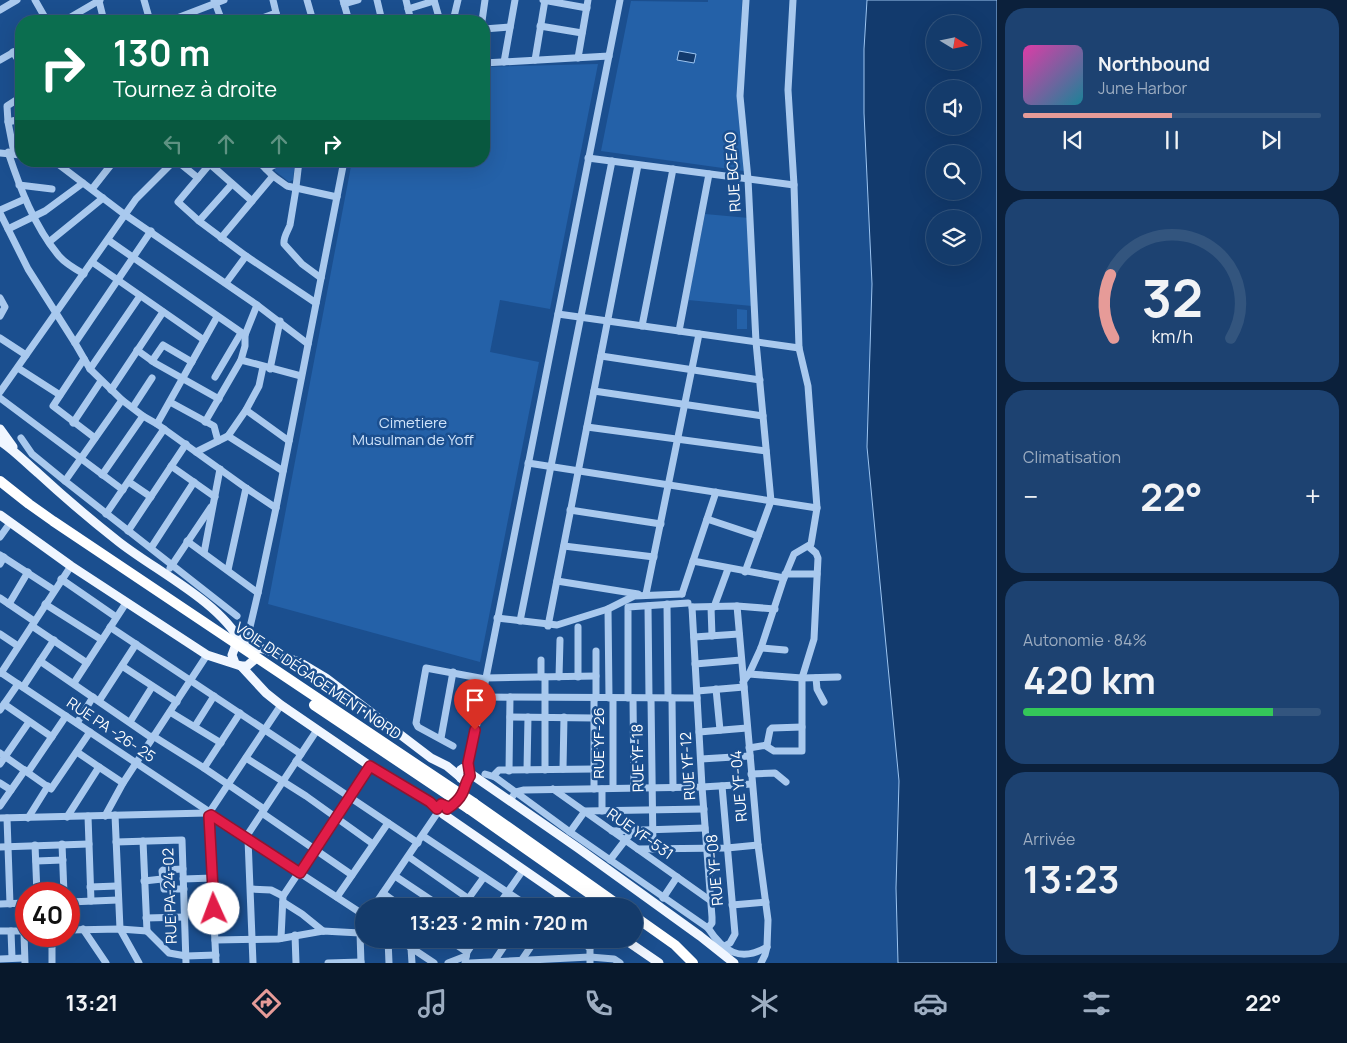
<!DOCTYPE html>
<html lang="fr">
<head>
<meta charset="utf-8">
<style>
  body { margin:0; font-family:Manrope,sans-serif; background:#1d4271; color:#f1f3f6; height:100vh; display:flex; flex-direction:column; font-size:19px; white-space:nowrap }
  * { box-sizing:border-box; margin:0 }
  p { font-size:16px; color:#9dadc1 }
  .icon { flex:none; width:28px; height:28px; fill:none; stroke:currentColor; stroke-width:2; stroke-linecap:round; stroke-linejoin:round }
  .map { position:relative; flex:1; overflow:hidden }
  .details { display:flex; flex-direction:column; gap:8px; padding:8px; background:#0b203b; width:350px }
  .details>* { flex:none }
  .banner { position:absolute; left:15px; top:15px; width:475px; height:152px; border-radius:20px; box-shadow:0 5px 20px #0002,0 0 0 1px #33557e; background:#0b6e4f; color:#fff; overflow:hidden }
  .needle { width:32px; rotate:100deg }
  .buttons { position:absolute; left:926px; top:15px; display:grid; gap:10px }
  .buttons a { display:grid; place-items:center; width:55px; height:55px; border-radius:50%; background:#143b6b; box-shadow:0 5px 20px #0002,0 0 0 1px #33557e; font-size:25px }
  .speed { position:absolute; left:15px; top:882px; display:flex; gap:10px; font-size:25px; font-weight:700; text-align:center }
  .speed>* { display:grid; place-content:center; width:65px; height:65px; border-radius:50%; background:#143b6b; box-shadow:0 5px 20px #0002,0 0 0 1px #33557e; line-height:1 }
  .speed .limit { border:8px solid #d22; background:#fff; color:#111 }
  .pin { position:absolute; display:grid; place-items:center; width:42px; height:42px; color:#fff; margin:-51px -21px; border-radius:50% 50% 50% 0; rotate:-45deg; box-shadow:0 0 5px #0007 }
  .pin .icon { rotate:45deg }
  .me { position:absolute; width:55px; margin:-28px; rotate:358deg; stroke-linejoin:round; filter:drop-shadow(0 0 4px #0008) }
  .turn { display:flex; align-items:center; gap:18px; height:105px; padding:0 15px; font-size:22px }
  .turn .icon { width:65px; height:65px; stroke-width:2.5 }
  .turn b { display:block; font-size:35px; line-height:42px }
  .lanes { display:flex; align-items:center; height:48px; padding:0 15px; background:#0003; justify-content:center; gap:25px; direction:ltr }
  .lanes .off { opacity:.35 }
  .big { font-size:38px; font-weight:700; line-height:1.1 }
  .details .widget { flex:1; display:flex; flex-direction:column; justify-content:center; gap:8px; min-width:0; padding:0 18px; border-radius:20px; background:#1d4271 }
  .details .dial { align-items:center; gap:0 }
  .dial svg { height:130px; overflow:visible; fill:none; stroke:#33557e; stroke-width:7; stroke-linecap:round; text-anchor:middle }
  .dial text { fill:#f1f3f6; stroke:none }
  .song { display:flex; align-items:center; gap:15px }
  .cover { width:60px; height:60px; border-radius:8px; background:linear-gradient(135deg,hsl(320 70% 55%),hsl(190 70% 35%)) }
  .played { height:5px; border-radius:2px; background:linear-gradient(90deg,#e69b98 50%,#33557e 50%) }
  .keys { display:flex; justify-content:space-around; direction:ltr }
  .heat { display:flex; justify-content:space-between; align-items:center; font-size:28px; direction:ltr }
  .charge { height:8px; border-radius:4px; background:linear-gradient(90deg,#34c759 84%,#33557e 0) }
  .trip { position:absolute; left:355px; top:898px; width:288px; height:50px; border-radius:25px; background:#143b6b; box-shadow:0 5px 20px #0002,0 0 0 1px #33557e; font-weight:700; line-height:50px; text-align:center }
  .menu { display:flex; height:80px; justify-content:space-around; align-items:center; background:#08182b; color:#9dadc1 }
  .menu .icon { width:35px; height:35px }
  .menu .on { color:#e69b98 }
  .menu b { font-size:22px; color:#f1f3f6 }
  main { display:flex; flex:1; min-height:0 }
  .map>svg:first-child { display:block }
  .green { fill:#2461a8 }
  .water { fill:#123a6d; stroke:#9cc4f0; fill-rule:evenodd }
  .lines { fill:none; stroke-linecap:round; stroke-linejoin:round }
  .minor { stroke:#a9c9ee; stroke-width:7 }
  .major { stroke:#f0f6ff; stroke-width:9 }
  .highway { stroke:#fff; stroke-width:10 }
  .highway-bridge { stroke:#fff; stroke-width:10 }
  .route-casing { stroke:#92132f; stroke-width:12 }
  .route { stroke:#e11d48; stroke-width:9 }
  .labels { text-anchor:middle; stroke-width:5; stroke-linejoin:round; paint-order:stroke }
  .street-label { font-size:15px; fill:#fff; stroke:#1b4f8f }
  .park-label { font-size:15px; fill:#cfe3fa; stroke:#1b4f8f }
</style>
</head>
<body>
<main>
<div class="map">
<svg width="997" height="963" viewBox="0 0 997 963">
  <rect width="100%" height="100%" fill="#1b4f8f"/>
  <!-- green -->
  <g class="green">
    <polygon points="708,0 742,0 738,90 744,171 601,151 631,1 708,2"/>
    <polygon points="598,64 550,309 500,300 490,352 539,362 480,662 268,604 352,161 484,161 484,67"/>
    <polygon points="287,161 295,161 293,180 289,182 275,171 275,167"/>
    <polygon points="705,214 749,218 752,306 688,300"/>
    <polygon points="737,309 747,310 747,329 737,329"/>
  </g>
  <!-- water -->
  <g class="water">
    <path d="M 867,0 L 997,0 L 997,963 L 898,963 L 896,888 L 899,781 L 867,447 L 872,284 L 864,113 L 864,49 ZM 935,24 L 972,24 L 972,61 L 935,61 ZM 935,89 L 972,89 L 972,126 L 935,126 ZM 935,154 L 972,154 L 972,191 L 935,191 ZM 935,219 L 972,219 L 972,256 L 935,256 Z"/>
    <polygon points="679,51 696,54 694,63 677,60"/>
  </g>
  <g class="lines">
    <!-- minor -->
    <g class="minor">
      <polyline points="35,0 47,21"/>
      <polyline points="144,0 150,21"/>
      <polyline points="214,0 222,21"/>
      <polyline points="273,0 278,21"/>
      <polyline points="307,0 313,21"/>
      <polyline points="343,0 349,21"/>
      <polyline points="377,0 382,21"/>
      <polyline points="406,0 411,21"/>
      <polyline points="434,0 440,21"/>
      <polyline points="543,0 587,8"/>
      <polyline points="99,1 104,21"/>
      <polyline points="344,4 358,0"/>
      <polyline points="408,9 434,1"/>
      <polyline points="0,10 17,0"/>
      <polyline points="177,18 224,0"/>
      <polyline points="64,21 100,0"/>
      <polyline points="254,21 276,13"/>
      <polyline points="453,21 458,0"/>
      <polyline points="482,21 485,0"/>
      <polyline points="540,26 582,33"/>
      <polyline points="484,29 510,27"/>
      <polyline points="13,52 21,64"/>
      <polyline points="578,58 588,0"/>
      <polyline points="0,60 21,48"/>
      <polyline points="535,60 545,0"/>
      <polyline points="504,62 515,0"/>
      <polyline points="484,63 609,56"/>
      <polyline points="8,122 21,119"/>
      <path d="M 8,152 C 20,188 34,226 59,256 C 65,263 75,269 84,274"/>
      <polyline points="0,153 21,155"/>
      <polyline points="14,153 8,122 7,106 21,97"/>
      <polyline points="588,158 794,185"/>
      <polyline points="54,161 124,214 257,305 308,344"/>
      <polyline points="177,161 198,178"/>
      <polyline points="258,161 273,176 287,186 337,197"/>
      <path d="M 299,161 C 297,183 294,204 290,225 C 288,231 283,237 284,244 L 302,264 L 321,278"/>
      <polyline points="266,169 282,161"/>
      <polyline points="19,185 52,189"/>
      <polyline points="92,189 114,161"/>
      <polyline points="252,201 211,165 209,165 178,202 199,221 246,256 316,303"/>
      <polyline points="0,210 25,199"/>
      <polyline points="0,213 28,269 75,343 90,369 122,400 143,416 157,424 246,488 276,508"/>
      <polyline points="199,221 232,184"/>
      <polyline points="8,229 45,211 83,183"/>
      <polyline points="221,238 273,176"/>
      <polyline points="108,240 245,335"/>
      <polyline points="49,242 103,198"/>
      <polyline points="92,262 204,340"/>
      <polyline points="226,283 246,256"/>
      <polyline points="0,298 5,307 0,316"/>
      <polyline points="558,314 799,348"/>
      <polyline points="642,326 673,169"/>
      <polyline points="679,331 709,174"/>
      <polyline points="0,338 26,355"/>
      <polyline points="75,343 151,231"/>
      <polyline points="137,350 155,363 219,399"/>
      <polyline points="601,356 760,380"/>
      <polyline points="84,359 53,406 95,438"/>
      <polyline points="241,360 301,376"/>
      <polyline points="152,361 163,345 192,362"/>
      <polyline points="18,368 60,395"/>
      <polyline points="90,369 140,296"/>
      <polyline points="270,369 280,321"/>
      <polyline points="215,377 241,333"/>
      <polyline points="111,390 163,312"/>
      <polyline points="594,391 763,416"/>
      <polyline points="0,392 136,199 174,161"/>
      <polyline points="0,398 123,490"/>
      <polyline points="122,400 65,481 237,616"/>
      <polyline points="170,402 214,426 218,441"/>
      <polyline points="133,407 152,378"/>
      <polyline points="246,410 289,441"/>
      <polyline points="205,422 241,360 245,346 245,335 257,305"/>
      <polyline points="73,423 101,381"/>
      <polyline points="157,424 217,317"/>
      <polyline points="587,427 766,451"/>
      <polyline points="228,436 283,471"/>
      <polyline points="21,438 32,454 65,481"/>
      <polyline points="196,452 228,436 246,410 259,386 263,367"/>
      <polyline points="528,463 817,508"/>
      <polyline points="171,466 215,497"/>
      <polyline points="102,475 143,416"/>
      <polyline points="129,482 151,497"/>
      <polyline points="570,510 661,524"/>
      <polyline points="106,514 164,429"/>
      <polyline points="707,519 758,536"/>
      <polyline points="128,531 186,444"/>
      <polyline points="0,537 10,523"/>
      <polyline points="187,541 258,593"/>
      <polyline points="564,546 654,557"/>
      <polyline points="151,548 194,482"/>
      <polyline points="204,553 220,469"/>
      <polyline points="0,555 54,590"/>
      <polyline points="693,561 784,578"/>
      <polyline points="0,564 4,557"/>
      <polyline points="170,568 211,507"/>
      <polyline points="228,570 246,488"/>
      <polyline points="745,572 771,501 756,342 748,179 740,96 746,0"/>
      <polyline points="785,574 817,574"/>
      <polyline points="61,579 116,617"/>
      <polyline points="557,581 638,594"/>
      <polyline points="646,594 699,334"/>
      <polyline points="682,594 716,492"/>
      <polyline points="0,598 34,621"/>
      <polyline points="9,604 28,572"/>
      <polyline points="45,604 102,640"/>
      <polyline points="667,604 668,698"/>
      <polyline points="648,606 649,698"/>
      <polyline points="737,606 758,845 768,920 767,947 765,955 761,963"/>
      <polyline points="692,607 702,787 712,917 712,923 708,928"/>
      <polyline points="692,607 737,606 775,609"/>
      <polyline points="711,607 712,636"/>
      <polyline points="714,607 728,569"/>
      <polyline points="608,609 609,698"/>
      <polyline points="497,618 557,625 608,609 634,596 682,594"/>
      <polyline points="520,621 612,161"/>
      <polyline points="32,626 87,663"/>
      <polyline points="548,626 638,165"/>
      <polyline points="110,627 301,754"/>
      <polyline points="0,634 18,646"/>
      <polyline points="694,637 739,634"/>
      <polyline points="243,643 250,627 258,593 276,508 344,161"/>
      <polyline points="761,648 785,650"/>
      <polyline points="40,661 152,738"/>
      <polyline points="695,664 741,660"/>
      <polyline points="122,666 177,702"/>
      <polyline points="0,672 208,811"/>
      <polyline points="1,673 71,566"/>
      <polyline points="749,674 802,678 838,677"/>
      <polyline points="541,677 541,660"/>
      <polyline points="559,677 560,640"/>
      <polyline points="578,677 578,627"/>
      <polyline points="485,678 596,676"/>
      <polyline points="816,678 817,689 824,702"/>
      <polyline points="743,682 749,674 761,648 784,578 794,554 811,544 817,508 808,386 799,348 794,185 788,90 793,0"/>
      <polyline points="74,683 126,603"/>
      <polyline points="23,687 54,640"/>
      <polyline points="716,689 720,730"/>
      <polyline points="697,691 744,687"/>
      <polyline points="482,697 697,698"/>
      <polyline points="594,698 594,789"/>
      <polyline points="596,698 596,651"/>
      <polyline points="613,698 613,788"/>
      <polyline points="628,698 628,607 688,603"/>
      <polyline points="633,698 634,788"/>
      <polyline points="651,698 653,849"/>
      <polyline points="672,698 673,788"/>
      <polyline points="99,701 136,644"/>
      <polyline points="4,704 52,737"/>
      <polyline points="0,710 18,684"/>
      <polyline points="170,712 221,743"/>
      <polyline points="510,717 594,718"/>
      <polyline points="130,722 152,687"/>
      <polyline points="77,723 93,697"/>
      <polyline points="195,726 214,696"/>
      <polyline points="699,732 747,728"/>
      <polyline points="153,736 204,768 264,809"/>
      <polyline points="441,738 453,672"/>
      <polyline points="453,746 418,727 416,723 426,668 485,679"/>
      <polyline points="766,746 774,751 802,751 802,678 814,639 818,558 816,553 809,547"/>
      <polyline points="749,748 767,745 770,730 772,728 802,727"/>
      <polyline points="77,752 99,767"/>
      <polyline points="0,753 51,789 90,732"/>
      <polyline points="246,758 306,796 373,844"/>
      <polyline points="701,759 750,756"/>
      <polyline points="296,761 418,843"/>
      <polyline points="0,764 29,722"/>
      <polyline points="204,768 240,713"/>
      <polyline points="468,769 620,0"/>
      <polyline points="563,769 564,717"/>
      <polyline points="527,770 528,717"/>
      <polyline points="545,770 545,677"/>
      <polyline points="509,771 510,697"/>
      <polyline points="28,772 66,716"/>
      <polyline points="485,774 495,777 495,774 499,770 594,769"/>
      <polyline points="751,774 775,773 786,782"/>
      <path d="M 495,777 L 570,832 L 708,928 C 723,951 740,963 767,947"/>
      <polyline points="0,783 11,790"/>
      <polyline points="722,786 735,934 730,943 723,947"/>
      <polyline points="553,789 711,901"/>
      <polyline points="510,800 516,792 524,790 702,787 752,784"/>
      <polyline points="0,806 25,770"/>
      <polyline points="211,810 281,705"/>
      <polyline points="602,811 602,789"/>
      <polyline points="262,813 352,875"/>
      <polyline points="115,815 120,929 139,963"/>
      <polyline points="211,815 364,915"/>
      <polyline points="88,816 91,901"/>
      <polyline points="105,816 123,783 207,655"/>
      <polyline points="209,816 216,963"/>
      <polyline points="67,817 99,767 123,783"/>
      <polyline points="0,818 207,813"/>
      <polyline points="7,818 10,904"/>
      <polyline points="28,818 48,786"/>
      <polyline points="612,831 705,828"/>
      <polyline points="570,832 585,811 704,809"/>
      <polyline points="423,836 528,906"/>
      <polyline points="246,837 317,730"/>
      <polyline points="248,839 253,963"/>
      <polyline points="143,841 147,931"/>
      <polyline points="116,842 182,840 186,963"/>
      <polyline points="62,844 64,894"/>
      <polyline points="35,845 37,894"/>
      <polyline points="0,847 89,844"/>
      <polyline points="638,849 727,848 758,845"/>
      <polyline points="409,857 469,899"/>
      <polyline points="610,860 633,830"/>
      <polyline points="36,861 63,860"/>
      <polyline points="183,869 163,870 162,871 164,889 184,889"/>
      <polyline points="395,876 440,906"/>
      <polyline points="183,879 213,878"/>
      <polyline points="144,881 162,879"/>
      <polyline points="90,887 117,886"/>
      <polyline points="251,889 271,890 283,896"/>
      <polyline points="383,893 401,906"/>
      <polyline points="337,897 388,823"/>
      <polyline points="663,898 677,877"/>
      <polyline points="69,902 118,900"/>
      <polyline points="283,902 302,914 323,931"/>
      <polyline points="23,903 25,963"/>
      <polyline points="0,904 26,903"/>
      <polyline points="732,905 766,902"/>
      <polyline points="374,906 438,812"/>
      <polyline points="463,906 484,877"/>
      <polyline points="498,906 523,870"/>
      <polyline points="146,918 185,917"/>
      <polyline points="83,929 106,963"/>
      <polyline points="69,930 120,929 147,931 169,953 186,956 216,955"/>
      <polyline points="0,931 24,931"/>
      <polyline points="11,931 12,958"/>
      <polyline points="295,935 296,963"/>
      <polyline points="52,936 52,963"/>
      <polyline points="281,938 283,896 370,766"/>
      <polyline points="388,939 389,963"/>
      <polyline points="398,939 434,963"/>
      <polyline points="448,939 467,952"/>
      <polyline points="577,939 590,948"/>
      <polyline points="215,940 278,939 323,931 360,933"/>
      <polyline points="411,948 412,963"/>
      <polyline points="0,959 24,958"/>
      <polyline points="521,961 536,939"/>
      <polyline points="328,963 361,962"/>
      <polyline points="361,963 360,933 364,922"/>
      <polyline points="448,963 466,956"/>
      <polyline points="465,963 467,952 476,939"/>
      <polyline points="470,963 590,957 614,959 620,963"/>
      <polyline points="493,963 509,939"/>
      <polyline points="590,963 590,948 593,939"/>
    </g>
    <!-- major -->
    <g class="major">
      <polyline points="0,429 13,447"/>
      <path d="M 0,441 C 14,450 25,462 38,473 C 64,497 91,520 119,542 C 156,571 220,602 241,643"/>
      <polyline points="0,515 71,566 207,655 241,666 247,666 254,660 254,651 249,644 243,643 235,647 232,655 235,663"/>
      <polyline points="253,648 264,649 301,663 326,678 431,758 447,766 459,776"/>
      <polyline points="241,666 266,693 281,705 370,766 430,802 437,809"/>
      <circle cx="465" cy="774" r="6"/>
      <polyline points="471,774 578,848 700,936 734,963"/>
      <polyline points="447,809 461,796 466,780"/>
      <polyline points="443,814 576,906"/>
      <polyline points="624,939 659,963"/>
    </g>
    <!-- highway -->
    <g class="highway">
      <polyline points="474,803 620,906"/>
      <polyline points="469,809 607,906"/>
      <polyline points="634,916 675,945 693,963"/>
    </g>
    <!-- highway-bridge -->
    <g class="highway-bridge">
      <polyline points="0,481 29,504 53,521 474,803"/>
      <polyline points="314,705 469,809"/>
    </g>
  </g>
  <g class="lines">
    <!-- route casing -->
    <g class="route-casing">
      <path id="route" d="M 214,909 L 209,816 L 211,815 L 300,873 L 370,766 L 430,802 L 437,809 L 441,804 L 446,806 L 447,809 C 453,805 459,800 462,794 C 466,787 465,782 470,776 L 468,763 L 475,730"/>
    </g>
    <!-- route -->
    <use href="#route" class="route"/>
  </g>
  <g class="labels">
    <!-- street labels -->
    <g class="street-label">
      <text transform="translate(733 172) rotate(-94)" y="5">RUE BCEAO</text>
      <text transform="translate(318 681) rotate(34)" y="5">VOIE DE DÉGAGEMENT NORD</text>
      <text transform="translate(111 730) rotate(34)" y="5">RUE PA -26- 25</text>
      <text transform="translate(599 743) rotate(-90)" y="5">RUE YF-26</text>
      <text transform="translate(638 758) rotate(-91)" y="5">RUE YF-18</text>
      <text transform="translate(688 766) rotate(-94)" y="5">RUE YF-12</text>
      <text transform="translate(739 786) rotate(-95)" y="5">RUE YF-04</text>
      <text transform="translate(640 834) rotate(35)" y="5">RUE YF-531</text>
      <text transform="translate(715 870) rotate(-95)" y="5">RUE YF-08</text>
      <text transform="translate(170 896) rotate(-92)" y="5">RUE PA-24-02</text>
    </g>
    <!-- park labels -->
    <g class="park-label">
      <text x="413" y="428">Cimetiere<tspan x="413" dy="17">Musulman de Yoff</tspan></text>
    </g>
  </g>
</svg>
<div class="buttons">
<a><svg class="needle" viewBox="-14 -14 28 28"><path d="M0-13l5 13h-10z" fill="#e53935"/><path d="M0 13l5-13h-10z" fill="#9dadc1"/></svg></a>
<a><svg class="icon" aria-label="sound" viewBox="0 0 24 24"><path d="M4 9h4l5-4v14l-5-4H4zM17 9q2 3 0 6"/></svg></a>
<a><svg class="icon" aria-label="search" viewBox="0 0 24 24"><circle cx="10" cy="10" r="6"/><path d="M15 15l6 6"/></svg></a>
<a><svg class="icon" aria-label="layers" viewBox="0 0 24 24"><path d="M12 4l9 5-9 5-9-5zM3 14l9 5 9-5"/></svg></a>
</div>
<div class="speed"><div class="limit">40</div></div>
<div class="pin" style="left:475px;top:730px;background:#d93025"><svg class="icon" aria-label="arrive" viewBox="0 0 24 24"><path d="M6 21V4h12l-3 4 3 4H6"/></svg></div>
<svg class="me" style="left:214px;top:909px" viewBox="-20 -20 40 40"><circle r="19" fill="#fff"/><path d="M0-13L10 11 0 6-10 11z" fill="#e11d48"/></svg>
<div class="trip">13:23 · 2 min · 720 m</div>
<div class="banner">
<div class="turn"><svg class="icon" aria-label="right" viewBox="0 0 24 24"><path d="M7 20v-9h11M14 6l5 5-5 5"/></svg><div><b>130 m</b>Tournez à droite</div></div>
<div class="lanes"><svg class="icon off" aria-label="left" viewBox="0 0 24 24"><path d="M17 20v-9H6M10 6l-5 5 5 5"/></svg><svg class="icon off" aria-label="ahead" viewBox="0 0 24 24"><path d="M12 20V5M6 11l6-6 6 6"/></svg><svg class="icon off" aria-label="ahead" viewBox="0 0 24 24"><path d="M12 20V5M6 11l6-6 6 6"/></svg><svg class="icon" aria-label="right" viewBox="0 0 24 24"><path d="M7 20v-9h11M14 6l5 5-5 5"/></svg></div>
</div>
</div>
<section class="details">
<div class="widget">
<div class="song"><i class="cover"></i><div><b>Northbound</b><p>June Harbor</p></div></div>
<div class="played"></div>
<div class="keys"><svg class="icon" aria-label="previous" viewBox="0 0 24 24"><path d="M18 5L8 12l10 7zM5 5v14"/></svg><svg class="icon" aria-label="pause" viewBox="0 0 24 24"><path d="M8 5v14M16 5v14"/></svg><svg class="icon" aria-label="next" viewBox="0 0 24 24"><path d="M6 5l10 7-10 7zM19 5v14"/></svg></div>
</div>
<div class="widget dial"><svg viewBox="0 0 100 80">
<path d="M14 69A42 42 0 1 1 86 69"/>
<path d="M14 69A42 42 0 0 1 12 30" stroke="#e69b98"/>
<text x="50" y="56" font-size="32" font-weight="700">32</text>
<text x="50" y="72" font-size="11">km/h</text>
</svg></div>
<div class="widget"><p>Climatisation</p>
<div class="heat"><a>−</a><b class="big">22°</b><a>+</a></div>
</div>
<div class="widget"><p>Autonomie · 84%</p><b class="big">420 km</b><div class="charge"></div></div>
<div class="widget"><p>Arrivée</p><b class="big">13:23</b></div>
</section>
</main>
<nav class="menu">
<b>13:21</b>
<svg class="icon on" aria-label="directions" viewBox="0 0 24 24"><path d="M12 3l9 9-9 9-9-9zM9 14v-3h6M13 9l2 2-2 2"/></svg>
<svg class="icon" aria-label="music" viewBox="0 0 24 24"><path d="M9 18V5l10-2v13"/><circle cx="6" cy="18" r="3"/><circle cx="16" cy="16" r="3"/></svg>
<svg class="icon" aria-label="phone" viewBox="0 0 24 24"><path d="M5 4h4l2 5-3 2q2 4 5 5l2-3 5 2v4C11 20 4 13 5 4z"/></svg>
<svg class="icon" aria-label="climate" viewBox="0 0 24 24"><path d="M12 3v18M4 7l16 10M4 17L20 7"/></svg>
<svg class="icon" aria-label="car" viewBox="0 0 24 24"><path d="M5 17H2v-5l4-1 3-4h7l3 4 3 1v5h-3M9 17h6M6 11h13"/><circle cx="7" cy="17" r="2"/><circle cx="17" cy="17" r="2"/></svg>
<svg class="icon" aria-label="filters" viewBox="0 0 24 24"><path d="M4 7h16M4 17h16"/><circle cx="9" cy="7" r="2"/><circle cx="15" cy="17" r="2"/></svg>
<b>22°</b>
</nav>
</body>
</html>
